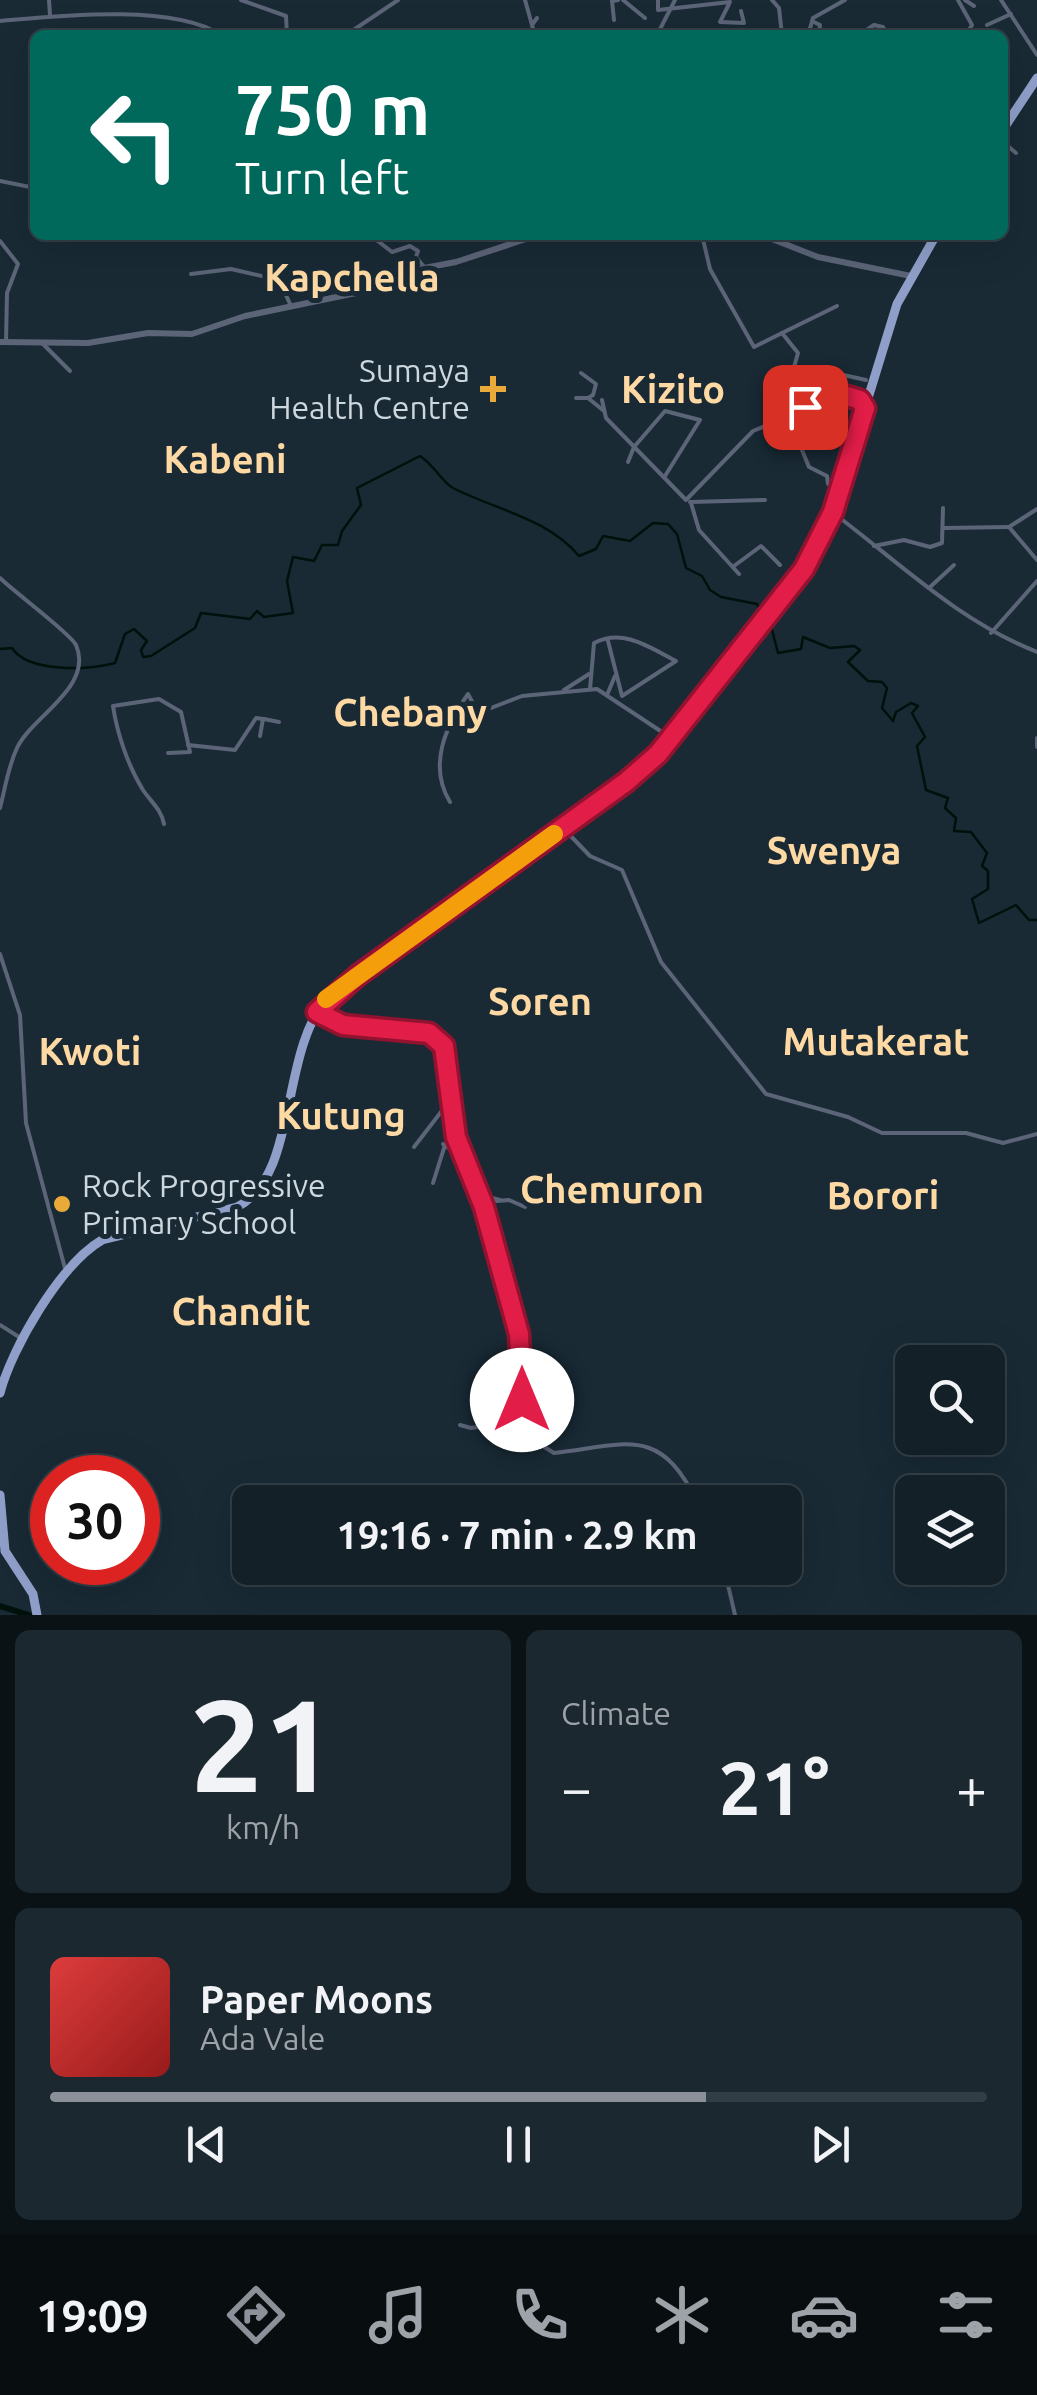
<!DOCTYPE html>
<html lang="en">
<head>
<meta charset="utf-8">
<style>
  body { margin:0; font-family:Ubuntu,sans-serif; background:#1c2830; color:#f1f3f6; height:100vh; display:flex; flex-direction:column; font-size:38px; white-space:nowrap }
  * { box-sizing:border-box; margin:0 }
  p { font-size:32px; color:#9da3a8 }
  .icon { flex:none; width:55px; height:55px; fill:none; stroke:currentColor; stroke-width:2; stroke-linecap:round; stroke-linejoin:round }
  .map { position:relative; height:1615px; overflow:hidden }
  .drawer { display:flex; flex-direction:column; gap:15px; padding:15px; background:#0a1216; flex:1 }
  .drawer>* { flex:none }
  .top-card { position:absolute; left:30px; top:30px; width:978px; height:210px; border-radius:15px; box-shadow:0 10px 40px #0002,0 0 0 2px #323e45; background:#00695c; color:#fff; overflow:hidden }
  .tools { position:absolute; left:895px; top:1345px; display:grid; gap:20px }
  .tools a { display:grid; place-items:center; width:110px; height:110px; border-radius:15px; background:#132028; box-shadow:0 10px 40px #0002,0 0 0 2px #323e45; font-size:50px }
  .speed { position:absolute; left:30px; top:1455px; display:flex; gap:20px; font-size:50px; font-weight:700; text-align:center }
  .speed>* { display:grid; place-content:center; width:130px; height:130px; border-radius:50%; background:#132028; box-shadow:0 10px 40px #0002,0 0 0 2px #323e45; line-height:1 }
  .speed .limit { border:15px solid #d22; background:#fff; color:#111 }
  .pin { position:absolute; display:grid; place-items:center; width:85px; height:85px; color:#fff; margin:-42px; border-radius:20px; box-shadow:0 5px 15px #0006 }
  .me { position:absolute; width:110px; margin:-55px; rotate:0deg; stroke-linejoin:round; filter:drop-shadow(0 0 8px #0008) }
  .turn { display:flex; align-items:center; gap:35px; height:210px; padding:0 40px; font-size:45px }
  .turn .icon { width:130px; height:130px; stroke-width:2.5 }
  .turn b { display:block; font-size:70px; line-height:85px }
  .big { font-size:75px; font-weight:700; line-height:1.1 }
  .drawer .card { flex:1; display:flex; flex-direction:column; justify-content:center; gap:15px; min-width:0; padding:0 35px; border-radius:15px; background:#1c2830 }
  .drawer .dial { align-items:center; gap:0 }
  .dial b { font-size:130px; line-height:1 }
  .song { display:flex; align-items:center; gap:30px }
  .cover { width:120px; height:120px; border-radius:15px; background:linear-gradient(135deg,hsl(0 70% 55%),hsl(0 70% 35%)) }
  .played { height:10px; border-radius:5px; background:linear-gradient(90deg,#8c9099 70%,#323e45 70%) }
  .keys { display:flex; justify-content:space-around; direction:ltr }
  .heat { display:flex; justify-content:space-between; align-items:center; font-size:55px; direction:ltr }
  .drawer .tiles { flex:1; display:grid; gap:15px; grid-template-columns:1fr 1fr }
  .card:last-child { grid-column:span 2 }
  .trip { position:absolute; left:232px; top:1485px; width:570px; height:100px; border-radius:15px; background:#132028; box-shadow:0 10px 40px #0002,0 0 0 2px #323e45; font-weight:700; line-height:100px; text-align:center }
  .dock { display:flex; height:160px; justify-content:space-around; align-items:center; background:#080d10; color:#9da3a8 }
  .dock .icon { width:70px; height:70px }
  .dock .selected { color:#8c9099 }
  .dock b { font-size:45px; color:#f1f3f6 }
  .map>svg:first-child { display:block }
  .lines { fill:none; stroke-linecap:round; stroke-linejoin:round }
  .stream { stroke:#00110b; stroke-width:2.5 }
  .river { stroke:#00110b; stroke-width:6 }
  .minor { stroke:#5c6478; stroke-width:4 }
  .tertiary { stroke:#5c6478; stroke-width:6 }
  .primary { stroke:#8f9fc9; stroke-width:9 }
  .route-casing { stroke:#92132f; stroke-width:25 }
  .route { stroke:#e11d48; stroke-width:18 }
  .slow { stroke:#f59e0b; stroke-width:18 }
  .poi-dot { fill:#eaaa39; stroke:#192a35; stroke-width:4 }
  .labels { text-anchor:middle; stroke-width:10; stroke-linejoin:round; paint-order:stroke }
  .poi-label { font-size:32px; fill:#ccd7de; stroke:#192a35; text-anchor:end }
  .quarter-label { font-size:38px; font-weight:bold; fill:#fed9a3; stroke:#192a35 }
</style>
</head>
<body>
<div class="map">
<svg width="1037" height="1615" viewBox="0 0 1037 1615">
  <rect width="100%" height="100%" fill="#192a35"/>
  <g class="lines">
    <!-- stream -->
    <g class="stream">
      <polyline points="770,622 778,653 801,649 803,637 830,648 854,646 860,650 848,662 868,681 882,682 887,688 882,708 893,721 896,712 911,703 918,706 912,713 925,737 917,746 926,790 948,798 945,808 956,818 954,831 971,832 987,853 982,866 988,871 988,889 972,899 979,923 1016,905 1029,920 1037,920"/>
      <path d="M 0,649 L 12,648 C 28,673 89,670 115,663 L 125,634 L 134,629 L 147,641 L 141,650 L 143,657 L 151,656 L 195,628 L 201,613 L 250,619 L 257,611 L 264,617 L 293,613 L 287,581 L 293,557 L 314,561 L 322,545 L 338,545 L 342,531 L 361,505 L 357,488 L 420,456 C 435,466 443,483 453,488 C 496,510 547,518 579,556 L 596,549 L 603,536 L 630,541 L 653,523 L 668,524 L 677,534 L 686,568 L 702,576 L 710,590 L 721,597 L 757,604 L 764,616"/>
    </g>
    <!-- river -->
    <polyline class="river" points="0,1606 29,1615"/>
    <!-- minor -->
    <g class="minor">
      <polyline points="49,0 50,15"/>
      <polyline points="241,0 286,16 287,35"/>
      <polyline points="525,0 532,25"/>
      <polyline points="623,0 645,18"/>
      <polyline points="658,0 658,10 730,2"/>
      <polyline points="772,0 779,8 782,35"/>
      <polyline points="958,0 972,25 966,35"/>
      <polyline points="965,0 974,6"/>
      <polyline points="1001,0 1037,55"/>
      <polyline points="729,4 720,22 744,23 741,11"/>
      <polyline points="614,20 612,1 618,0"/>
      <path d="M 0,21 C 56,16 173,3 221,35"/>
      <polyline points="812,21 820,25 819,35"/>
      <polyline points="987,25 1011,14"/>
      <polyline points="346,35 398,0"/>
      <polyline points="535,35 532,25 537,18"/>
      <polyline points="657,35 675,0"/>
      <polyline points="808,35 813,18 845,0"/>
      <polyline points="859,35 874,25 883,27 888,35"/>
      <polyline points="1002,141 1016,153"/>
      <polyline points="0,181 35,188"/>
      <polyline points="370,235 392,252 410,246 418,251 416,257 425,268"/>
      <polyline points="509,235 510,236"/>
      <polyline points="702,235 710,269 754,347 782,333"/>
      <polyline points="0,241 18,264 7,293 6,342"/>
      <polyline points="191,274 231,269 279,280 291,306"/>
      <polyline points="42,343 70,371"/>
      <polyline points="581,373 596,384 593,395 588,398"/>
      <polyline points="792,374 798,353 782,333 837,306"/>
      <polyline points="576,398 588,398 604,411"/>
      <polyline points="602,400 606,418 686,500 753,431 770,424 781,408 798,402"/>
      <polyline points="862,404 831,391 805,407 780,391 792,374 831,391 839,374 866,380"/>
      <polyline points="779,411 790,421 809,467 827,476 828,484"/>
      <polyline points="628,462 634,447 665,411 700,420 665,476"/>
      <polyline points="690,502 765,500"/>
      <polyline points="691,503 699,530 739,574"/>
      <polyline points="1037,509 1009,527 1037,560"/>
      <path d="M 836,515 C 902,565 959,621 1037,652"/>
      <polyline points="944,528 1009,527"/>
      <polyline points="874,546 904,540 930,547 942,543 943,508"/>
      <polyline points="734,566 761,546 780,565"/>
      <path d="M 0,578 C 14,592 70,633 76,645 C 94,687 32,716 17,748 C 8,767 5,789 0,808"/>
      <polyline points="929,588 954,565"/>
      <polyline points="991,633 1037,581"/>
      <path d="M 590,689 L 594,643 C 623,628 649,647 676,661 L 622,696 L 608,641"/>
      <polyline points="564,690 589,674"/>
      <polyline points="607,695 615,676"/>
      <polyline points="264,719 279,722"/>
      <polyline points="1037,738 1037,747"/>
      <polyline points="188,745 235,750 256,718 263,719 260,736"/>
      <path d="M 450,802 C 428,766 445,727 468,694 L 478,713 L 522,696 L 597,689 L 671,738"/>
      <path d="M 164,824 C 161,809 151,802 143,790 C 128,766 117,733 113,706 L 159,699 L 181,712 L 190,752 L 168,753"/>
      <polyline points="563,828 590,856 622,870 661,962 766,1094 848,1117 882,1133 966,1133 1003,1143 1037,1134"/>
      <polyline points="0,954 20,1015 26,1123 66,1272"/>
      <path d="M 322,1013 L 343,1025 L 429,1033 L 444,1046 L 458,1144 L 484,1207 L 519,1334 L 523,1382 L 519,1415 L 530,1438 L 554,1453 C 625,1445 660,1424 697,1502"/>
      <polyline points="443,1144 463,1158"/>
      <polyline points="414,1147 451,1099"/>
      <polyline points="433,1183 445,1145"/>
      <polyline points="484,1196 500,1200"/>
      <polyline points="485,1202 509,1200 525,1207"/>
      <polyline points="0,1325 19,1337"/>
      <polyline points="460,1425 471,1428 519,1421"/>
      <polyline points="724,1568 735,1615"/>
    </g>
    <!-- tertiary -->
    <g class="tertiary">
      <polyline points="762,235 818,257 911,276"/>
      <polyline points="0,342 88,343 148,333 192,334 245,316 380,288 403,272 456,262 538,235"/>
    </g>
    <!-- primary -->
    <g class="primary">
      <polyline points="1002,131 1037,78"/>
      <path d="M 0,1393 C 12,1347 61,1264 102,1240 L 237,1207 C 299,1175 279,1055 327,998 L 626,782 L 672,738 L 793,585 L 816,548 L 833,512 L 897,304 L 936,235"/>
      <polyline points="0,1495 5,1551 33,1594 37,1615"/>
    </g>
  </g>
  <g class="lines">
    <!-- route casing -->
    <g class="route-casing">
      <polyline id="route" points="522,1400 519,1334 484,1207 456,1137 444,1046 429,1033 343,1025 317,1012 357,976 626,782 658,754 804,569 833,512 865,408 860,400 831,391 805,407"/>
    </g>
    <!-- route -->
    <use href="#route" class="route"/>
    <!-- slow -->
    <polyline class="slow" points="326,999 554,834"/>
  </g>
  <!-- markers -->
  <g class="poi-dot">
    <path d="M488 374h10v10h10v10h-10v10h-10v-10h-10v-10h10z"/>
    <circle cx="62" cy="1204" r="10"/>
  </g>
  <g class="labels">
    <!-- poi labels -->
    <g class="poi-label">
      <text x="470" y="382">Sumaya<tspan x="470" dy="37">Health Centre</tspan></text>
      <text x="82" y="1197" text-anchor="start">Rock Progressive<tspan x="82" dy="37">Primary School</tspan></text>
    </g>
    <!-- quarter labels -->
    <g class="quarter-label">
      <text x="352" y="291">Kapchella</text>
      <text x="673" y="403">Kizito</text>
      <text x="225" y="473">Kabeni</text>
      <text x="410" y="726">Chebany</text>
      <text x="834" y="864">Swenya</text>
      <text x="540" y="1015">Soren</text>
      <text x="876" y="1055">Mutakerat</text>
      <text x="90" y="1065">Kwoti</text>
      <text x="341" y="1129">Kutung</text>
      <text x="612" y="1203">Chemuron</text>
      <text x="883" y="1209">Borori</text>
      <text x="241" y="1325">Chandit</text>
    </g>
  </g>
</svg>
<div class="tools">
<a><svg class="icon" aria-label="search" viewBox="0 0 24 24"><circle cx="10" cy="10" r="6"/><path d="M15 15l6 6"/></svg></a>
<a><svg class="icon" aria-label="layers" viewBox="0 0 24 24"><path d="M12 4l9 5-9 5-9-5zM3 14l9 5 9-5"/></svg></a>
</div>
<div class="speed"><div class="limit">30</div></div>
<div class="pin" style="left:805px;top:407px;background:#d93025"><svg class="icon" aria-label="arrive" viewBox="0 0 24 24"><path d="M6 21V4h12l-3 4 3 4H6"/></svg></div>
<svg class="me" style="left:522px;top:1400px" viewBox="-20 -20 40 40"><circle r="19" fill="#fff"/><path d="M0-13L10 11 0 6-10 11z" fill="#e11d48"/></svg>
<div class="trip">19:16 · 7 min · 2.9 km</div>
<div class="top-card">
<div class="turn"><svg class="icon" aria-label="left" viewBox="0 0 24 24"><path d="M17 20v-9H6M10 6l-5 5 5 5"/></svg><div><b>750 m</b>Turn left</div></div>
</div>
</div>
<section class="drawer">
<div class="tiles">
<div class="card dial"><b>21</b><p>km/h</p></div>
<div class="card"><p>Climate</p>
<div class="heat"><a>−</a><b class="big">21°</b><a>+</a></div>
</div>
<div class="card">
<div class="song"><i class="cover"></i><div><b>Paper Moons</b><p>Ada Vale</p></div></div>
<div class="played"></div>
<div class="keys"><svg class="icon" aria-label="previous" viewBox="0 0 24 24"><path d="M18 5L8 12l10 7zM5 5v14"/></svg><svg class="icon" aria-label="pause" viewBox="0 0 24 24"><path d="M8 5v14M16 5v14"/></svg><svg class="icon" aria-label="next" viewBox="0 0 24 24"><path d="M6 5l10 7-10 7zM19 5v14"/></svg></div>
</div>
</div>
</section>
<nav class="dock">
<b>19:09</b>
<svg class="icon selected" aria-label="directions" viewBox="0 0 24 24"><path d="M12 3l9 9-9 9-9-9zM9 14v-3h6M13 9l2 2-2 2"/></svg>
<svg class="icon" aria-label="music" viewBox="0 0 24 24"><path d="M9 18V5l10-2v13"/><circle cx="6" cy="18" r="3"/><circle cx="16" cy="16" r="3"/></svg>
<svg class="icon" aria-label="phone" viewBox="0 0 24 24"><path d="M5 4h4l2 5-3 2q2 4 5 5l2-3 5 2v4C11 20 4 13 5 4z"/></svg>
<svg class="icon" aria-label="climate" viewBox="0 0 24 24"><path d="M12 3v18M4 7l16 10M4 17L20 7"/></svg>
<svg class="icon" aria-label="car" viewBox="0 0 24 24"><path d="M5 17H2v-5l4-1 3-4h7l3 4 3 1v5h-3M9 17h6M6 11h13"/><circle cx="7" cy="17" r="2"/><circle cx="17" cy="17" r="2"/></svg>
<svg class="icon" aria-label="filters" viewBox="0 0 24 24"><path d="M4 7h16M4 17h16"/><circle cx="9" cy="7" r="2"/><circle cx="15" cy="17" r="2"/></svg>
</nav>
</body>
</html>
